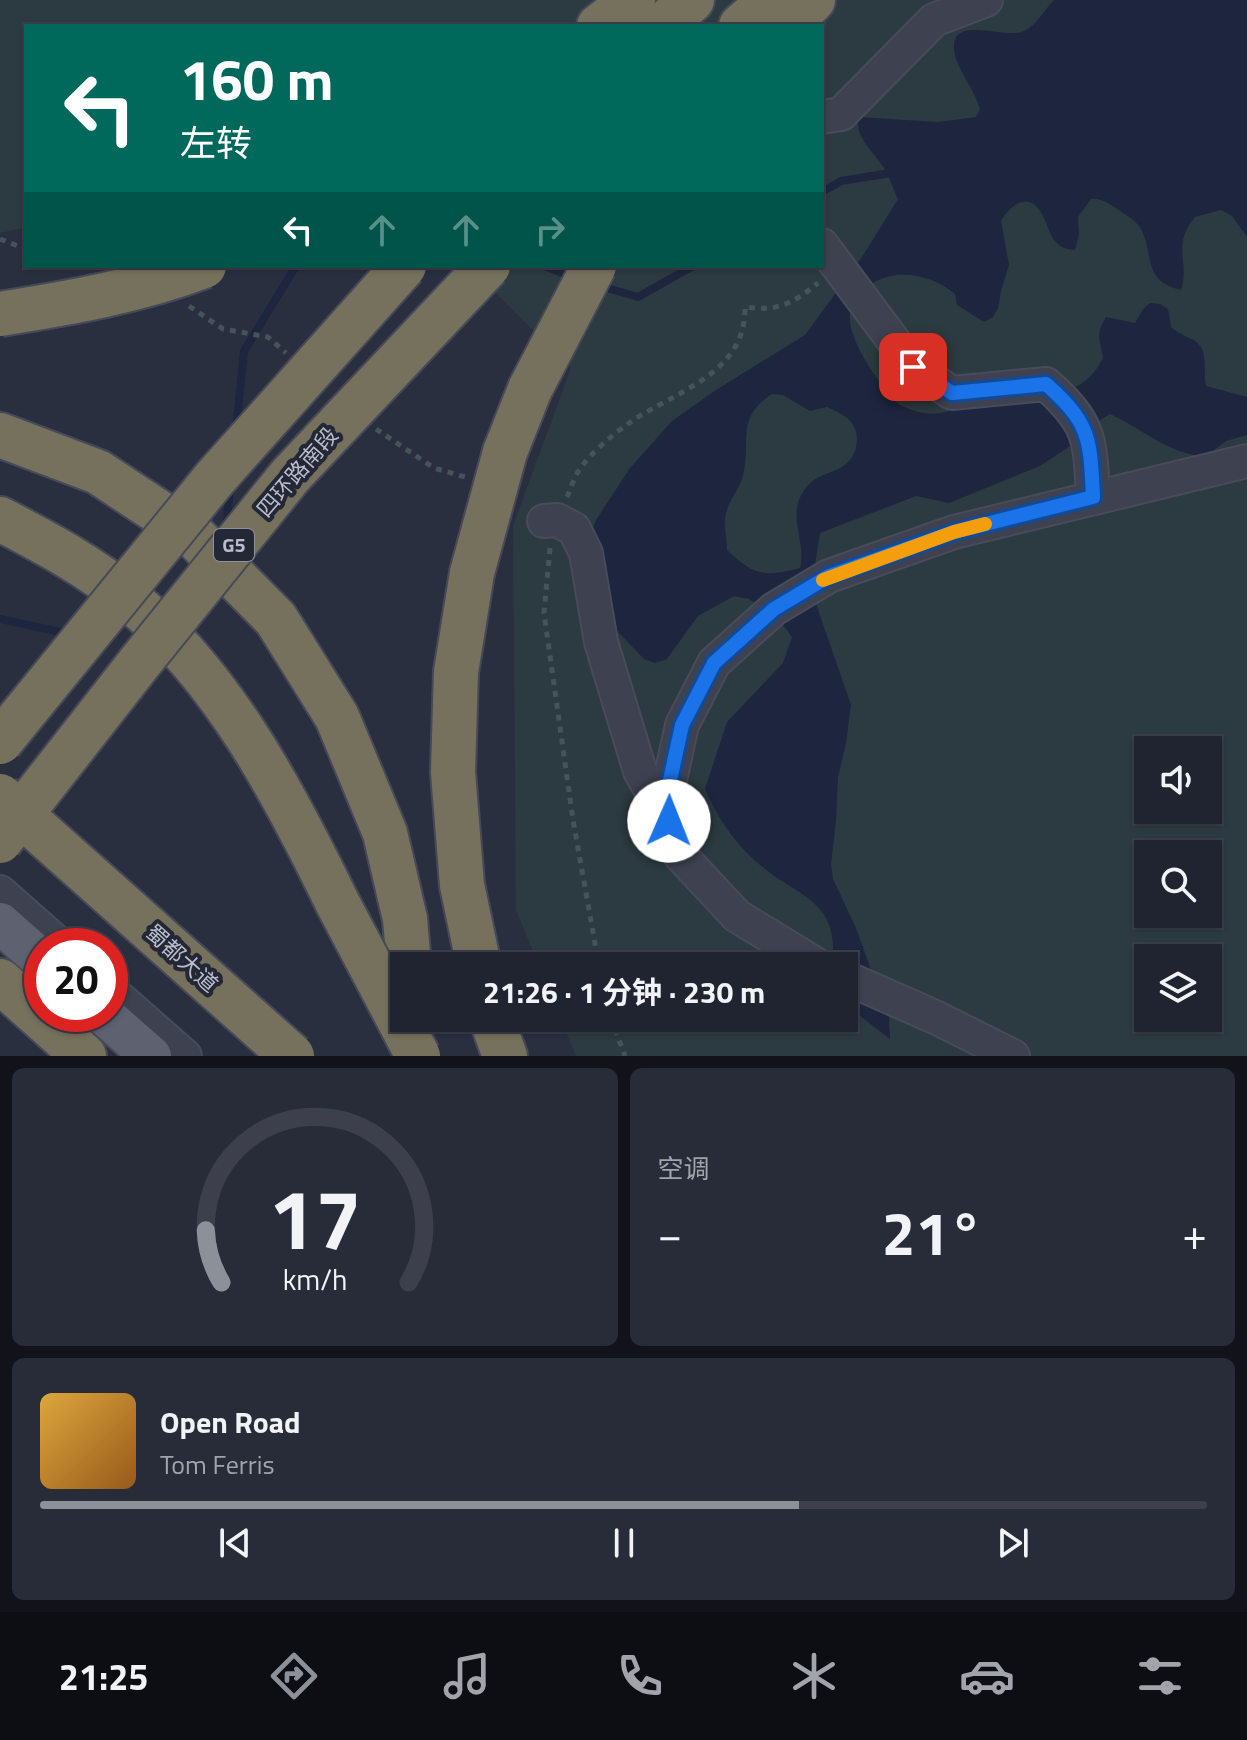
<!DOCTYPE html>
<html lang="zh">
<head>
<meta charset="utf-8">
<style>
  body { margin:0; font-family:"Titillium Web","Noto Sans SC",sans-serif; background:#282b38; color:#f1f3f6; height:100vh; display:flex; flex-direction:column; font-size:30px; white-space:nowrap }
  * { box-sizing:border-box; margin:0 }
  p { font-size:26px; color:#a2a4ab }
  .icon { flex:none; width:44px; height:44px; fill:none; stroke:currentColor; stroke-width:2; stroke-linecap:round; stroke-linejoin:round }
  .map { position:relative; height:1056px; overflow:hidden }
  .sheet { display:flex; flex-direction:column; gap:12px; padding:12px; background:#12131a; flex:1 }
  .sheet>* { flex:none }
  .hud { position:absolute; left:24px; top:24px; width:800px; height:244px; border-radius:0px; box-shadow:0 2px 6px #0004,0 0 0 2px #3d404c; background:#00695c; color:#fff; overflow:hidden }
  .buttons { position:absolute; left:1134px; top:736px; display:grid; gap:16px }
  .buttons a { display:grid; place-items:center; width:88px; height:88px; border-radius:0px; background:#202330; box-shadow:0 2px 6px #0004,0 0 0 2px #3d404c; font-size:40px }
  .speed { position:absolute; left:24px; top:928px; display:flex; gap:16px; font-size:40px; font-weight:700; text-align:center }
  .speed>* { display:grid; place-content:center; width:104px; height:104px; border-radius:50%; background:#202330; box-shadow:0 2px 6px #0004,0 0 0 2px #3d404c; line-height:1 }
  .speed .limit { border:12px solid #d22; background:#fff; color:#111 }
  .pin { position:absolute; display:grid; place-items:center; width:68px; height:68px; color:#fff; margin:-34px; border-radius:16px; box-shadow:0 4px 12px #0006 }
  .me { position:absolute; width:88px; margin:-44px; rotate:1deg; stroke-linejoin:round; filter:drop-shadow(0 0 6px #0008) }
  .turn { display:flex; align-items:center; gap:28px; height:168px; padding:0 24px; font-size:36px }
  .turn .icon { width:104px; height:104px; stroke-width:2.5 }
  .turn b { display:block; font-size:56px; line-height:68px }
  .lanes { display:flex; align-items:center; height:76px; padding:0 24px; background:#0003; justify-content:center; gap:40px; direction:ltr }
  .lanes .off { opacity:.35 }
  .big { font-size:60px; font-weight:700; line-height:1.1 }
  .sheet .card { flex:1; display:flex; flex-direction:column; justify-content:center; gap:12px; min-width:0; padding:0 28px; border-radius:12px; background:#282b38 }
  .sheet .dial { align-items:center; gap:0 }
  .dial svg { height:208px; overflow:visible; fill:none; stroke:#3d404c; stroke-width:7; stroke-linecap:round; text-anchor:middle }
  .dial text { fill:#f1f3f6; stroke:none }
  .song { display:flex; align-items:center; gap:24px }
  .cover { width:96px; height:96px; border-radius:12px; background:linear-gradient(135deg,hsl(40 70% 55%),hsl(30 70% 35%)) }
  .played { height:8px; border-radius:4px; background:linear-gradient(90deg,#8c9099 65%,#3d404c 65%) }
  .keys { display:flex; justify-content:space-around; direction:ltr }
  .heat { display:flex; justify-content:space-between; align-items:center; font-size:44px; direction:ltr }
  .sheet .tiles { flex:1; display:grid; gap:12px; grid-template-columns:1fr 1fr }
  .card:last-child { grid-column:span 2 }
  .trip { position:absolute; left:390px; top:952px; width:468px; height:80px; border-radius:0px; background:#202330; box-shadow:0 2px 6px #0004,0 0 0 2px #3d404c; font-weight:700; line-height:80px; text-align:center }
  .menu { display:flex; height:128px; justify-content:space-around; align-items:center; background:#0d0e13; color:#a2a4ab }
  .menu .icon { width:56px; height:56px }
  .menu .active { color:#8c9099 }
  .menu b { font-size:36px; color:#f1f3f6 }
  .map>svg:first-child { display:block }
  .green { fill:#2c3b41; fill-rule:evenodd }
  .water { fill:#1e253e; fill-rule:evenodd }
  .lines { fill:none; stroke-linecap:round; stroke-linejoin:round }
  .stream { stroke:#1e253e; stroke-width:8 }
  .minor-casing { stroke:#484b5a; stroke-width:36 }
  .major-casing { stroke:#484b5a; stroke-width:44 }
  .highway-casing { stroke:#464a58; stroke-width:48 }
  .path { stroke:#465459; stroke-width:5; stroke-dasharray:6 6; stroke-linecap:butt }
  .minor { stroke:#3e4250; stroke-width:32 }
  .major { stroke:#5d6170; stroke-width:40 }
  .highway { stroke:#75715c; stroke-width:44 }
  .highway-bridge-casing { stroke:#464a58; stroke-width:48; stroke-linecap:butt }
  .highway-bridge { stroke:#75715c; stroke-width:44 }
  .route-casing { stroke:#114b97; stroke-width:20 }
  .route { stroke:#1a73e8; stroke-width:14 }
  .slow { stroke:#f59e0b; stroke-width:14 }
  .labels { text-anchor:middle; stroke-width:8; stroke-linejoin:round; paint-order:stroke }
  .shield { fill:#232736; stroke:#8d919e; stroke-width:2 }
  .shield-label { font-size:20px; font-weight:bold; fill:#bbbeca }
  .street-label { font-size:22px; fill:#bbbeca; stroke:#232736 }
</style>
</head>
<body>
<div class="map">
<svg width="1247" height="1056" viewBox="0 0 1247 1056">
  <rect width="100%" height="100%" fill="#2a2f40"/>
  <!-- green -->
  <path class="green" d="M 0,0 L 1247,0 L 1247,1056 L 576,1056 L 560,1018 L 844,1018 L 844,966 L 539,966 L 516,910 L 513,526 L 571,368 L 469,266 L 822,266 L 822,26 L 26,26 L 26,227 L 0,233 ZM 1148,750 L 1208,750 L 1208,810 L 1148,810 ZM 1148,854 L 1208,854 L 1208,914 L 1148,914 ZM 1148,958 L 1208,958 L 1208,1018 L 1148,1018 Z"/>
  <!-- water -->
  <path class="water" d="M 1054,0 L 1247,0 L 1247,237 L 1232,216 L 1221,210 L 1195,217 C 1171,245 1190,262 1181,290 C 1143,281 1154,257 1142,231 C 1137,220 1124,214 1114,207 C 1106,202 1100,198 1091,199 L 1078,217 L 1079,234 L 1075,250 C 1049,249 1051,227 1040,211 C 1027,191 1009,207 1001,221 L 1009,265 L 1001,291 L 998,308 L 993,317 L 984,322 L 957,305 L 955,294 C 923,267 869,265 851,310 C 842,332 880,386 895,401 C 900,407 915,411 923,413 C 945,417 963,405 982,399 C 990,397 999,397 1007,397 C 1045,394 1083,399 1103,358 C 1100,338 1095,336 1106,317 L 1135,323 L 1143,309 L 1150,303 L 1160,304 L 1168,309 L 1171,327 C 1179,334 1186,336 1195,341 C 1209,350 1203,371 1206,386 L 1247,397 L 1247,435 L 1226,441 L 1205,457 C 1167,453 1143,429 1110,414 L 1089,427 L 1079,440 L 1040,466 L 949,503 L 916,496 L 820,533 L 815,565 L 815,601 L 851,705 L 846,743 L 838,777 L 836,821 L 831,864 L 833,879 L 856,928 L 874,978 L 888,999 L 890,1039 L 851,1009 L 844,998 L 844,966 L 834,966 C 833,949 834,933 826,918 C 815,898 791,888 773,875 C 741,852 721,825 705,789 L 727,722 L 783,663 L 792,637 L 778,618 L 749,599 L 734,596 L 698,616 L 667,659 L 655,663 L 644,659 L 595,608 L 589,539 L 596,520 L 630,468 L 672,421 L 716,390 L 805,335 L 862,257 L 898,199 C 893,189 890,178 884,168 C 873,150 856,140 858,117 L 938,122 L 976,117 L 980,109 C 975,91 962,76 956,59 C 942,9 1004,41 1024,31 C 1037,25 1044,10 1054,0 ZM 772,394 L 783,395 L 810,411 L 827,407 C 846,415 861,424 856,447 C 855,452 852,459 847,463 C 831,477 811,471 799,500 C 791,521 806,547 800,568 C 765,577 754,576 727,550 C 727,539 723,524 726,513 C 729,500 738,491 742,479 C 753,445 733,419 772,394 Z"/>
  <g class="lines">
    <!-- stream -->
    <g class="stream">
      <polyline points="822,192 841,181 897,172"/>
      <polyline points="545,266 575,278"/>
      <polyline points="600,286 638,297 693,266"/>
      <polyline points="236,430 244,351 296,266"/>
      <polyline points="227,520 230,487"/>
      <polyline points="0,619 70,634"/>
    </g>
    <!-- minor casing -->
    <g class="minor-casing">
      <g id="minor">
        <polyline points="822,117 841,114 934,20 986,0"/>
        <path d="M 822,245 L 913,367 L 952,393 L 1046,384 C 1091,424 1090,439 1093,497"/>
        <polyline points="544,521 557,520 574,529 586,553 601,642 640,771 668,820"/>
        <polyline points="0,892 61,946"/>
        <polyline points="819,966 737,916 680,855 669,821 667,794 682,725 714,663 774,609 829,576 954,532 1247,461"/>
        <polyline points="844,977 937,1018 1013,1056"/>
        <polyline points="110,990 185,1056"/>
      </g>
    </g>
    <!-- major casing -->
    <g class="major-casing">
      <g id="major">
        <polyline points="0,923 42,960"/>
        <polyline points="103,1014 151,1056"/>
      </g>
    </g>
    <!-- highway casing -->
    <g class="highway-casing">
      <g id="highway">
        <polyline points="599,26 633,0"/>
        <polyline points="662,26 692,0"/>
        <polyline points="741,26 771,0"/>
        <polyline points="787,26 813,0"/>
        <polyline points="0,435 98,472 192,534 276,619 337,717 385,833 405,919 409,966"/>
        <path d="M 0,519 C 44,542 90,566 129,599 C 224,678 284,793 337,902"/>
        <polyline points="472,573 456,672 453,772 462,885 479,966"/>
        <polyline points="0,981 84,1056"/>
        <polyline points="491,1018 505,1056"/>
      </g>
    </g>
    <!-- path -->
    <g class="path">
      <polyline points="0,239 26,249"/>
      <polyline points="189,306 223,329 268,337 286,353"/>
      <polyline points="376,429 434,468 465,477"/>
      <path d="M 567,497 C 571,488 574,477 580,469 C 588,456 612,435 625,426 C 670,392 746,377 745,307 C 778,312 793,303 818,283"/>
      <polyline points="550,548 544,613 573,820 599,966"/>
      <polyline points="611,1018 625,1056"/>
    </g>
    <!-- minor -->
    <use href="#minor" class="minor"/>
    <!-- major -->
    <use href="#major" class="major"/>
    <!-- highway -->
    <use href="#highway" class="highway"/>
    <!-- highway-bridge casing -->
    <g class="highway-bridge-casing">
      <g id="highway-bridge">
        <path d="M 0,314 C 69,303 139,291 204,266"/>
        <polyline points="472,573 505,452 530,389 594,266"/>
        <polyline points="0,742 215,478 404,266"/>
        <polyline points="0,796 292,1056"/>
        <polyline points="0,841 140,662 290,476 488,266"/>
        <polyline points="337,902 418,1056"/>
      </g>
    </g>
    <!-- highway-bridge -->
    <use href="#highway-bridge" class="highway-bridge"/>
  </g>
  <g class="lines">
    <!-- route casing -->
    <g class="route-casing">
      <path id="route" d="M 669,821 L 667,794 L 682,725 L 714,663 L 774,609 L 829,576 L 954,532 L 1093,497 C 1090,439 1091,424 1046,384 L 952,393 L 913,367"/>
    </g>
    <!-- route -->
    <use href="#route" class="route"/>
    <!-- slow -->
    <polyline class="slow" points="823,580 954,532 985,524"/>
  </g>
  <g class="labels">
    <!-- shield labels -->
    <rect class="shield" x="214" y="529" width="40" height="32" rx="6"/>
    <g class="shield-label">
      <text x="234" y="552">G5</text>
    </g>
    <!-- street labels -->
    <g class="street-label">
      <text transform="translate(297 472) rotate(-49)" y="8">四环路南段</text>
      <text transform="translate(182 958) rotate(42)" y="8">蜀都大道</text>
    </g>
  </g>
</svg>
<div class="buttons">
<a><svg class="icon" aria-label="sound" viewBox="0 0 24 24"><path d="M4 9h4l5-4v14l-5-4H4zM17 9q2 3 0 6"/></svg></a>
<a><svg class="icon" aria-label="search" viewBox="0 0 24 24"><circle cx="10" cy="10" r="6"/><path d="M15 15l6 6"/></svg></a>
<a><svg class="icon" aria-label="layers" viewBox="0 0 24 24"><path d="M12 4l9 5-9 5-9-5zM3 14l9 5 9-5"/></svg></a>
</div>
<div class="speed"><div class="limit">20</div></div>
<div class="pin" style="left:913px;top:367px;background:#d93025"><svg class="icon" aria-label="arrive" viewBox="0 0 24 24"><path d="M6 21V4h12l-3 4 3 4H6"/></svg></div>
<svg class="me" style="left:669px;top:821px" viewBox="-20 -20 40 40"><circle r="19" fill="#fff"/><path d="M0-13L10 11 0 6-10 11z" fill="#1a73e8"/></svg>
<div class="trip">21:26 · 1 分钟 · 230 m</div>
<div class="hud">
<div class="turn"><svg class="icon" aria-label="left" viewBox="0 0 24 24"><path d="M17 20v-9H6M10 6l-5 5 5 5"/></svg><div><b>160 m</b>左转</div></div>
<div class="lanes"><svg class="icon" aria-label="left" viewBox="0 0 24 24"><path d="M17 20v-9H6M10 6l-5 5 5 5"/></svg><svg class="icon off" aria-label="ahead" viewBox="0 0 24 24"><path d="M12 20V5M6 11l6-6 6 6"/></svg><svg class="icon off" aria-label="ahead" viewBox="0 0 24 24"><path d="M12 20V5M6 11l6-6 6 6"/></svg><svg class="icon off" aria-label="right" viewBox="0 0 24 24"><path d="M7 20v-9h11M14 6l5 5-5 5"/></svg></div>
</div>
</div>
<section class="sheet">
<div class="tiles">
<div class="card dial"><svg viewBox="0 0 100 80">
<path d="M14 69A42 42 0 1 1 86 69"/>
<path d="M14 69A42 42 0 0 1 8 49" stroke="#8c9099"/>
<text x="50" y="56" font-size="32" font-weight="700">17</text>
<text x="50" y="72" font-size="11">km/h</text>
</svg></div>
<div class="card"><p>空调</p>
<div class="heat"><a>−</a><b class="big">21°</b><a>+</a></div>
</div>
<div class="card">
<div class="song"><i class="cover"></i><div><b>Open Road</b><p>Tom Ferris</p></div></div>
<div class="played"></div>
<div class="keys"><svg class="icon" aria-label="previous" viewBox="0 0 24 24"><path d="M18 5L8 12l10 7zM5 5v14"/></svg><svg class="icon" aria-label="pause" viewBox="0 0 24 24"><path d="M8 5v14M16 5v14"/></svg><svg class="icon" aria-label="next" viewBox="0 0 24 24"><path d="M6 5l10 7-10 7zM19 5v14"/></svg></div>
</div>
</div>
</section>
<nav class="menu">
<b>21:25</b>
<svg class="icon active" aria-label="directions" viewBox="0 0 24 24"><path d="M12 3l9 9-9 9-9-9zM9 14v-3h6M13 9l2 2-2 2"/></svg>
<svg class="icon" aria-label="music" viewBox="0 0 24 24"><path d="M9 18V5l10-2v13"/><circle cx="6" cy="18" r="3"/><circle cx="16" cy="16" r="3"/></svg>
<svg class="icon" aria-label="phone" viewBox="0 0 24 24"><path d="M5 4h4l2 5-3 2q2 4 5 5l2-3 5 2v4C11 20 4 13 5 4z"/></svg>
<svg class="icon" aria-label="climate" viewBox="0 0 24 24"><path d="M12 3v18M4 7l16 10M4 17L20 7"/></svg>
<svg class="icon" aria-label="car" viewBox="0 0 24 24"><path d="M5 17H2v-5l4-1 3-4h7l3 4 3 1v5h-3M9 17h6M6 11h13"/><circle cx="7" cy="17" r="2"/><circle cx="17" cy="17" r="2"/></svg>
<svg class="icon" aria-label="filters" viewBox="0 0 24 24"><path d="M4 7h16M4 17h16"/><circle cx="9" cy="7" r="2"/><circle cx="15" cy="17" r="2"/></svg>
</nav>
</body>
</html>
